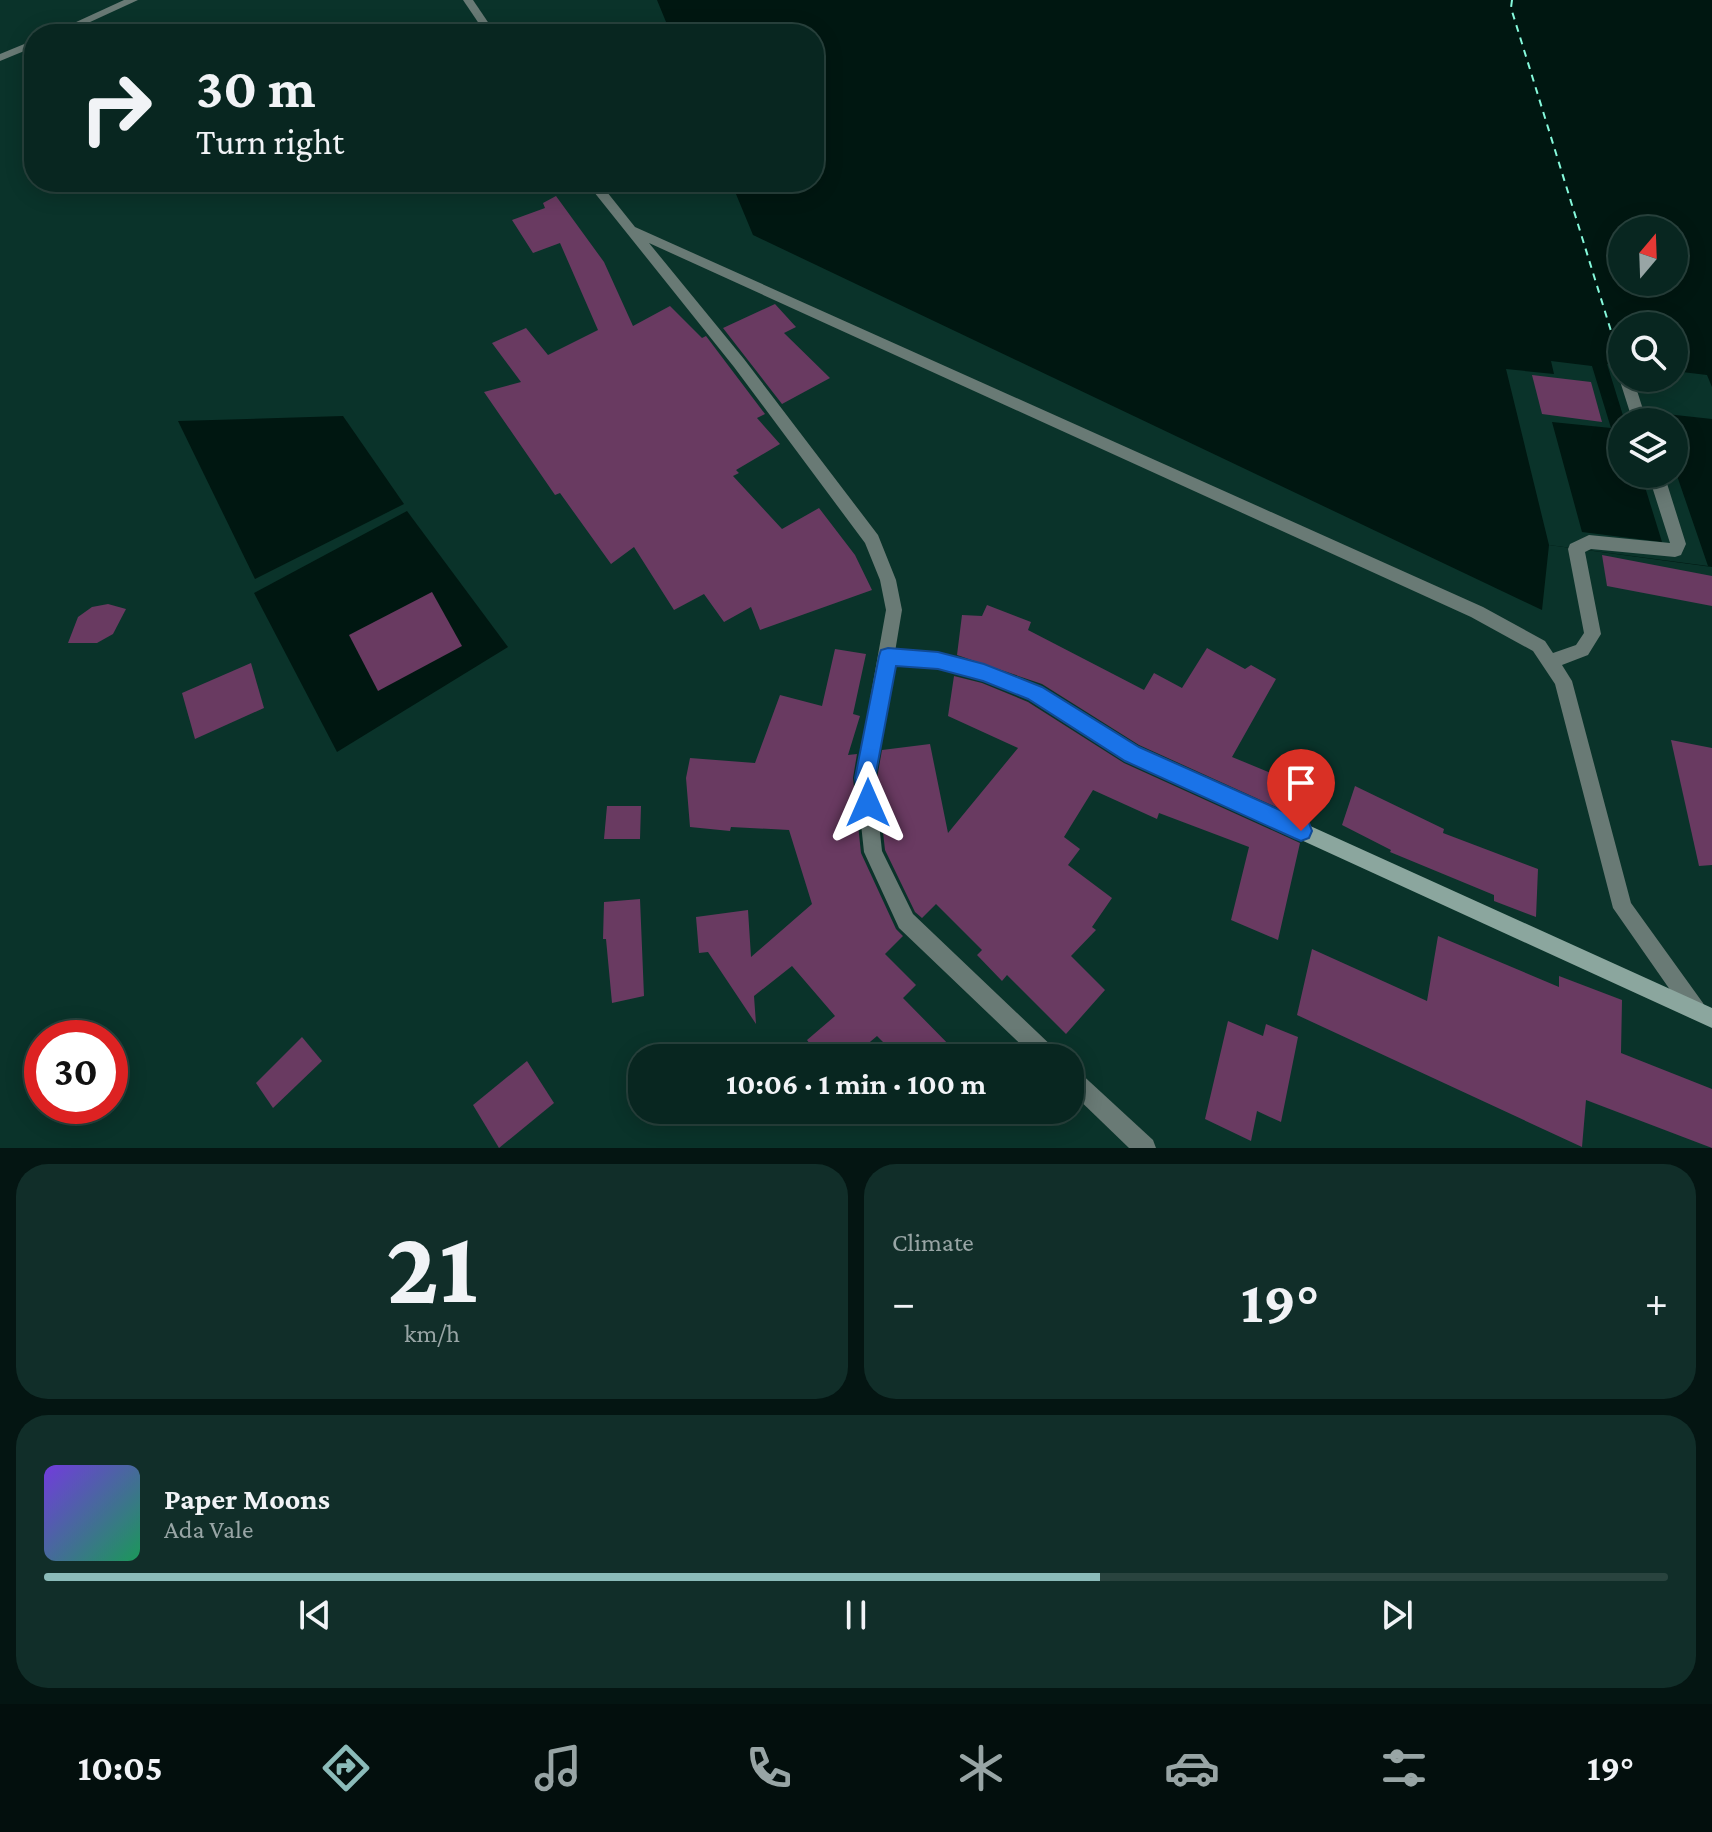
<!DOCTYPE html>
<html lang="en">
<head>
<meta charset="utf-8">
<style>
  body { margin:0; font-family:"Crimson Pro",serif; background:#112e29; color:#f1f3f6; height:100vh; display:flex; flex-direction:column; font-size:30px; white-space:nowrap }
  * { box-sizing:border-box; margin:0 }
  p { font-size:26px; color:#98a5a5 }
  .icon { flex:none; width:44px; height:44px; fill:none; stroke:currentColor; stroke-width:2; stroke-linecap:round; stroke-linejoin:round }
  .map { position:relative; height:1148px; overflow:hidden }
  .sheet { display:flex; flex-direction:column; gap:16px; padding:16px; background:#041512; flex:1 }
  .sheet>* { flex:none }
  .hud { position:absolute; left:24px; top:24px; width:800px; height:168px; border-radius:32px; box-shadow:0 4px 20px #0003,0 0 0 2px #29433e; background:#082620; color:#f1f3f6; overflow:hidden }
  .needle { width:52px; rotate:19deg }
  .fabs { position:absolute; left:1608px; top:216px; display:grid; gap:16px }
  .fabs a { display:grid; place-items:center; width:80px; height:80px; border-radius:50%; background:#082620; box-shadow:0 4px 20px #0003,0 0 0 2px #29433e; font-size:40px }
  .speed { position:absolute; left:24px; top:1020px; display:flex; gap:16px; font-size:40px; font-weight:700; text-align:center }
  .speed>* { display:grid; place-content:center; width:104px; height:104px; border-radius:50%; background:#082620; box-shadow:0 4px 20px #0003,0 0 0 2px #29433e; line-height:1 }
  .speed .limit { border:12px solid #d22; background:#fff; color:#111 }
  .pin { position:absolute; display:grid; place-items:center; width:68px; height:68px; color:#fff; margin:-82px -34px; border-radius:50% 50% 50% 0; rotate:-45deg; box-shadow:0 0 8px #0007 }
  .pin .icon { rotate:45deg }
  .me { position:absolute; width:88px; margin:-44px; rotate:0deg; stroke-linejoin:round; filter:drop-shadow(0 0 6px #0008) }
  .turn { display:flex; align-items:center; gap:28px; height:168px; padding:0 40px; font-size:36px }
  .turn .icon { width:104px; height:104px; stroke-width:2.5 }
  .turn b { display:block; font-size:56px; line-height:68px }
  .big { font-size:60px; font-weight:700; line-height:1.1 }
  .sheet .card { flex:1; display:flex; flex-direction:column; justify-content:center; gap:12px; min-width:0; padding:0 28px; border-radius:32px; background:#112e29 }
  .sheet .dial { align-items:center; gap:0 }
  .dial b { font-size:104px; line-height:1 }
  .song { display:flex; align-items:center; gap:24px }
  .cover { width:96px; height:96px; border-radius:12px; background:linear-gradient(135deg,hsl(260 70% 55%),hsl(150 70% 35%)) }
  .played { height:8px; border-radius:4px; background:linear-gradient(90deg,#8bbbb9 65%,#29433e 65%) }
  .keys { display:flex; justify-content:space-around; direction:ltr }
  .heat { display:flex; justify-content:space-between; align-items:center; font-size:44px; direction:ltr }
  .sheet .tiles { flex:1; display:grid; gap:16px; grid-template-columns:1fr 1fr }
  .card:last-child { grid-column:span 2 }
  .trip { position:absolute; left:628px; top:1044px; width:456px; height:80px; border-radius:32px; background:#082620; box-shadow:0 4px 20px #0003,0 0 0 2px #29433e; font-weight:700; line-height:80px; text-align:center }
  .menu { display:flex; height:128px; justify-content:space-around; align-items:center; background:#030f0d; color:#98a5a5 }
  .menu .icon { width:56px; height:56px }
  .menu .active { color:#8bbbb9 }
  .menu b { font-size:36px; color:#f1f3f6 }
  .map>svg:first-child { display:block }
  .water { fill:#001711; fill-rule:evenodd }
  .pier { fill:#0a332a }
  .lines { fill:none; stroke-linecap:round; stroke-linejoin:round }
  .ferry { stroke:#85fadc; stroke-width:2; stroke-dasharray:7 6; stroke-linecap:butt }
  .building { fill:#693a61 }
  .lane { fill:#697a75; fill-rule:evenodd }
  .street { fill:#697a75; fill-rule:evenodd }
  .secondary { fill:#8ba69e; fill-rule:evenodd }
  .route { fill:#1a73e8; stroke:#114b97; stroke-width:2 }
</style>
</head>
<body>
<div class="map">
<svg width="1712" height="1148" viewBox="0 0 1712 1148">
  <rect width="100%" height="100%" fill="#0a332a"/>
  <!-- water -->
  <g class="water">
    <path d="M 657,0 L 1712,0 L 1712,567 L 1549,545 L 1542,610 L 753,235 L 731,182 L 814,182 L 814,34 L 671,34 ZM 1622,230 L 1674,230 L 1674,282 L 1622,282 ZM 1622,326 L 1674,326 L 1674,378 L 1622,378 ZM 1622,422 L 1674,422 L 1674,474 L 1622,474 Z"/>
    <polygon points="343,416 404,504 255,579 178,421"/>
    <polygon points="407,511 508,647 337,752 254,593"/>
  </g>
  <!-- pier -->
  <g class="pier">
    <polygon points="1551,361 1592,366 1611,428 1552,422 1582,532 1662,542 1641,474 1674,474 1674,467 1708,566 1549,545 1506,369 1554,374"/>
    <polygon points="1607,364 1622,365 1622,378 1674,378 1674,371 1707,375 1712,387 1712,419 1657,413 1659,422 1625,422"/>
  </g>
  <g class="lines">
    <!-- ferry -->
    <polyline class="ferry" points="1512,0 1511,8 1620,360"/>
  </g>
  <!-- building -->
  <g class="building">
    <polygon points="556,196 604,262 633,326 670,306 702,338 706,336 765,414 757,418 780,444 736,470 739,473 733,476 782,529 819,508 855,555 872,590 760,630 751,607 724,622 704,594 674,610 634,547 611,564 560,493 555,495 484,392 521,382 492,343 526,328 548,355 598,330 560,243 533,253 512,220 545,208 543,203"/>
    <polygon points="775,304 796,327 784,333 830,378 782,404 723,328"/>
    <polygon points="1532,375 1591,382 1602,422 1542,414"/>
    <polygon points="1602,555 1712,576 1712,606 1607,586"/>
    <polygon points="432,592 462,646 378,691 349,635"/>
    <polygon points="108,604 126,609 113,634 97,643 68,643 78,617 92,607"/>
    <polygon points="987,605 1031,622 1028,630 1144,690 1154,673 1182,688 1207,648 1245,669 1251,665 1276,679 1232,757 1315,791 1307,821 1139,745 1042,684 957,655 962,615 982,616"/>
    <polygon points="835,649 866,654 853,714 860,716 848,755 857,754 853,778 861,853 896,929 903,936 885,954 916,985 903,998 962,1058 899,1058 877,1036 851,1058 820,1058 807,1040 835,1016 792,966 754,996 756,1024 708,952 699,953 696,917 748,910 751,957 812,904 789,830 731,827 730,831 690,827 686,778 690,758 755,763 780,695 822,706"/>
    <polygon points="251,663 264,708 195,739 182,693"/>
    <polygon points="954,676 982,683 1028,702 1124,763 1300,843 1278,940 1231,920 1249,847 1159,813 1157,819 1093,790 1064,837 1080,849 1068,865 1112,898 1092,927 1096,930 1071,956 1105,990 1066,1034 1007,975 1002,981 977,955 982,950 936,904 922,918 915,912 885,850 877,778 882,750 930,744 948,833 1018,748 948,716"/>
    <polygon points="1671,740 1712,748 1712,865 1699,866"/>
    <polygon points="1355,786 1444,829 1443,833 1538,869 1536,917 1494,901 1494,895 1390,852 1391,850 1342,825"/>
    <polygon points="607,806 641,806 640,839 604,839"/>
    <polygon points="640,899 644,996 612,1003 606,939 603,939 604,902"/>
    <polygon points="1438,936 1559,987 1559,976 1622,1000 1621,1053 1712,1089 1712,1148 1586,1100 1582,1147 1297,1015 1312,949 1427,1001"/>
    <polygon points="1228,1021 1263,1036 1266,1024 1298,1037 1281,1122 1257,1111 1251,1141 1205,1119"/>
    <polygon points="302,1037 322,1061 273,1108 256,1083"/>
    <polygon points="527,1061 554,1103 499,1148 473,1105"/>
  </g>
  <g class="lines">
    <!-- lane -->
    <g class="lane">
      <polygon points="124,0 138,0 64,34 50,34"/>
      <polygon points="34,40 34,47 0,61 0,54"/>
    </g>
    <!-- street -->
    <g class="street">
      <polygon points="463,0 473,0 496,34 486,34"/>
      <polygon points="586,182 599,182 635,227 1483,607 1545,641 1553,653 1576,645 1584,633 1568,549 1570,544 1589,535 1670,543 1648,474 1664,474 1686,544 1681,555 1675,557 1591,549 1585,552 1601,634 1588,655 1562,665 1572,681 1631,903 1703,1003 1706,1010 1703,1017 1696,1020 1689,1017 1613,908 1555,684 1533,651 1471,617 649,243 744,359 878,535 896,580 902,610 874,778 882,851 913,914 1057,1051 1060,1058 1035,1058 899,928 864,852 856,778 886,610 880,580 865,543 734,367"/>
      <polygon points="1622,360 1622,371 1615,366 1617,361"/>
      <polygon points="1622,374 1622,378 1633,378 1647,422 1633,422 1619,378"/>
      <polygon points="1070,1067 1077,1070 1153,1140 1156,1148 1129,1148 1070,1091"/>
    </g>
    <!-- secondary -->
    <polygon class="secondary" points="888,649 938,653 984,665 1041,687 1138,748 1712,1008 1712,1028 1126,760 1029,699 983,680 938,669 882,661 880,656 882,651"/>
  </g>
  <!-- route -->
  <polygon class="route" points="888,648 938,652 984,664 1042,687 1139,747 1309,823 1312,831 1309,838 1301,841 1294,838 1125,761 1028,699 983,681 938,669 896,666 875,778 878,803 875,810 868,813 860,810 855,778 879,656 881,650"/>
</svg>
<div class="fabs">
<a><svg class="needle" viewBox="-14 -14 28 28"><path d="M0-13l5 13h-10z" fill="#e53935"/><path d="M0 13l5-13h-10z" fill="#98a5a5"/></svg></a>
<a><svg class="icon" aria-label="search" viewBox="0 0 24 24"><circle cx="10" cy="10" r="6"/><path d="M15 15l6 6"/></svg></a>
<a><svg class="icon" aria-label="layers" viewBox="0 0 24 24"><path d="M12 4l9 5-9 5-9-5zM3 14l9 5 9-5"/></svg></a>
</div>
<div class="speed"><div class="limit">30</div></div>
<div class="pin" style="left:1301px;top:831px;background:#d93025"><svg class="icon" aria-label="arrive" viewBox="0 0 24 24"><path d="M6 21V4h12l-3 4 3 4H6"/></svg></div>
<svg class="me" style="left:868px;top:803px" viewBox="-20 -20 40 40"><path d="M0-17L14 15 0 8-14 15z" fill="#1a73e8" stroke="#fff" stroke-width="4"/></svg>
<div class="trip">10:06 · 1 min · 100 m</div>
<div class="hud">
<div class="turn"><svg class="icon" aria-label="right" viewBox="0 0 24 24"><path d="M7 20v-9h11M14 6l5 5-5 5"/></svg><div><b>30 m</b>Turn right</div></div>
</div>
</div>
<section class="sheet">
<div class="tiles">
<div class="card dial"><b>21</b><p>km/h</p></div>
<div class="card"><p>Climate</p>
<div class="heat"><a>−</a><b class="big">19°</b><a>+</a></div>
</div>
<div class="card">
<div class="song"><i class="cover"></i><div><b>Paper Moons</b><p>Ada Vale</p></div></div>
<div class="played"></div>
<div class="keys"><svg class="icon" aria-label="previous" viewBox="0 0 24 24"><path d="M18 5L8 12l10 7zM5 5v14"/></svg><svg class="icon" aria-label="pause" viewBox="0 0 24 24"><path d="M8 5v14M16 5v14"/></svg><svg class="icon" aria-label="next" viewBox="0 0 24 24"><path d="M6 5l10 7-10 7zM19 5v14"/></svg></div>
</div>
</div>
</section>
<nav class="menu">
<b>10:05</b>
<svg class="icon active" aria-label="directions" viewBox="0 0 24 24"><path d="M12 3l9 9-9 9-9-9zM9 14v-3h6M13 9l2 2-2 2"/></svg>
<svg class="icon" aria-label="music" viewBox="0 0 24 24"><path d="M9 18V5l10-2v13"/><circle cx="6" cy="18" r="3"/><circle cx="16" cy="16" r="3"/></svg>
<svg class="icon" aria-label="phone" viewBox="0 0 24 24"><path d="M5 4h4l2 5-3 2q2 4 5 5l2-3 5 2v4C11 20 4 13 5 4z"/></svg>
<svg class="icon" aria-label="climate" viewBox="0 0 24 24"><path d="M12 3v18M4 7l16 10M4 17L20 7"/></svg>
<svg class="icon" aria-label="car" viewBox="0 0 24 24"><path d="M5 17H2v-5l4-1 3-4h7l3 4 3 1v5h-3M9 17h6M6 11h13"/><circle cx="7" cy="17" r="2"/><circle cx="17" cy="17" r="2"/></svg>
<svg class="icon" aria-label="filters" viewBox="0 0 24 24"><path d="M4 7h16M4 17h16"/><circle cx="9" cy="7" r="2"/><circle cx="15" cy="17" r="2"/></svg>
<b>19°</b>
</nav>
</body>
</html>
